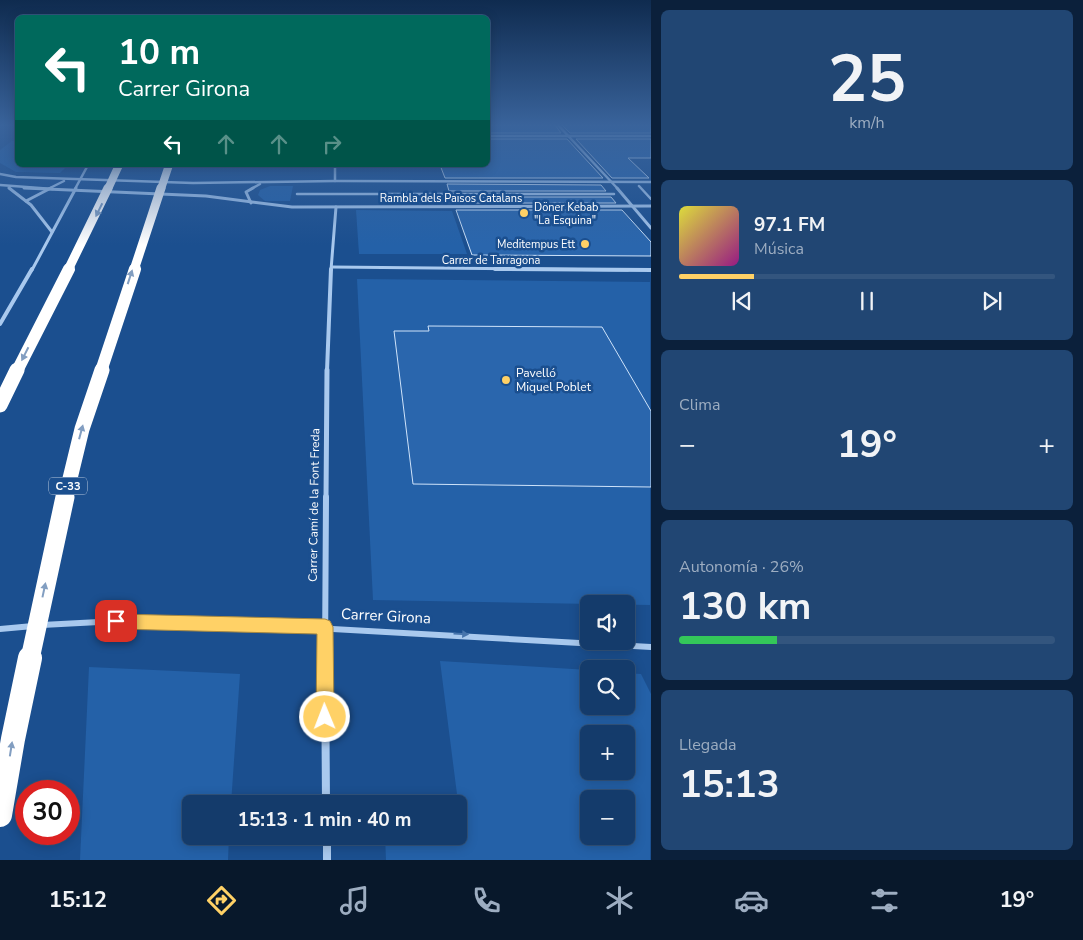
<!DOCTYPE html>
<html lang="es">
<head>
<meta charset="utf-8">
<style>
  body { margin:0; font-family:"Nunito Sans",sans-serif; background:#214673; color:#f1f3f6; height:100vh; display:flex; flex-direction:column; font-size:19px; white-space:nowrap }
  * { box-sizing:border-box; margin:0 }
  p { font-size:16px; color:#9dadc1 }
  .icon { flex:none; width:28px; height:28px; fill:none; stroke:currentColor; stroke-width:2; stroke-linecap:round; stroke-linejoin:round }
  .map { position:relative; flex:1; overflow:hidden }
  .panel { display:flex; flex-direction:column; gap:10px; padding:10px; background:#0b203b; width:432px }
  .panel>* { flex:none }
  .guide { position:absolute; left:15px; top:15px; width:475px; height:152px; border-radius:8px; box-shadow:0 2px 12px #0003,0 0 0 1px #33557e; background:#00695c; color:#fff; overflow:hidden }
  .fabs { position:absolute; left:580px; top:595px; display:grid; gap:10px }
  .fabs a { display:grid; place-items:center; width:55px; height:55px; border-radius:8px; background:#143b6b; box-shadow:0 2px 12px #0003,0 0 0 1px #33557e; font-size:25px }
  .speed { position:absolute; left:15px; top:780px; display:flex; gap:10px; font-size:25px; font-weight:700; text-align:center }
  .speed>* { display:grid; place-content:center; width:65px; height:65px; border-radius:50%; background:#143b6b; box-shadow:0 2px 12px #0003,0 0 0 1px #33557e; line-height:1 }
  .speed .limit { border:8px solid #d22; background:#fff; color:#111 }
  .pin { position:absolute; display:grid; place-items:center; width:42px; height:42px; color:#fff; margin:-21px; border-radius:10px; box-shadow:0 2px 8px #0006 }
  .me { position:absolute; width:55px; margin:-28px; rotate:359deg; stroke-linejoin:round; filter:drop-shadow(0 0 4px #0008) }
  .turn { display:flex; align-items:center; gap:18px; height:105px; padding:0 20px; font-size:22px }
  .turn .icon { width:65px; height:65px; stroke-width:2.5 }
  .turn b { display:block; font-size:35px; line-height:42px }
  .lanes { display:flex; align-items:center; height:48px; padding:0 20px; background:#0003; justify-content:center; gap:25px; direction:ltr }
  .lanes .off { opacity:.35 }
  .big { font-size:38px; font-weight:700; line-height:1.1 }
  .panel .tile { flex:1; display:flex; flex-direction:column; justify-content:center; gap:8px; min-width:0; padding:0 18px; border-radius:8px; background:#214673 }
  .panel .dial { align-items:center; gap:0 }
  .dial b { font-size:65px; line-height:1 }
  .song { display:flex; align-items:center; gap:15px }
  .cover { width:60px; height:60px; border-radius:8px; background:linear-gradient(135deg,hsl(60 70% 55%),hsl(310 70% 35%)) }
  .played { height:5px; border-radius:2px; background:linear-gradient(90deg,#ffd166 20%,#33557e 20%) }
  .keys { display:flex; justify-content:space-around; direction:ltr }
  .heat { display:flex; justify-content:space-between; align-items:center; font-size:28px; direction:ltr }
  .charge { height:8px; border-radius:4px; background:linear-gradient(90deg,#34c759 26%,#33557e 0) }
  .trip { position:absolute; left:182px; top:795px; width:285px; height:50px; border-radius:8px; background:#143b6b; box-shadow:0 2px 12px #0003,0 0 0 1px #33557e; font-weight:700; line-height:50px; text-align:center }
  .menu { display:flex; height:80px; justify-content:space-around; align-items:center; background:#08182b; color:#9dadc1 }
  .menu .icon { width:35px; height:35px }
  .menu .active { color:#ffd166 }
  .menu b { font-size:22px; color:#f1f3f6 }
  main { display:flex; flex:1; min-height:0 }
  .map>svg:first-child { display:block }
  .green { fill:#2461a8; fill-rule:evenodd }
  .building { fill:#2a66ad; stroke:#cfe3fa }
  .lines { fill:none; stroke-linecap:round; stroke-linejoin:round }
  .pedestrian { stroke:#a9c9ee; stroke-width:2.5 }
  .minor-far5 { stroke:#a9c9ee; stroke-width:2.5 }
  .minor-far4 { stroke:#a9c9ee; stroke-width:3 }
  .minor-far3 { stroke:#a9c9ee; stroke-width:4 }
  .minor-far2 { stroke:#a9c9ee; stroke-width:5 }
  .minor-far1 { stroke:#a9c9ee; stroke-width:6 }
  .minor { stroke:#a9c9ee; stroke-width:8 }
  .motorway-bridge-far5 { stroke:#fff; stroke-width:8 }
  .motorway-bridge-far4 { stroke:#fff; stroke-width:9 }
  .motorway-bridge-far3 { stroke:#fff; stroke-width:12 }
  .motorway-bridge-far2 { stroke:#fff; stroke-width:15 }
  .motorway-bridge-far1 { stroke:#fff; stroke-width:19 }
  .motorway-bridge { stroke:#fff; stroke-width:24 }
  .oneway { fill:#829ec1 }
  .oneway2 { fill:#4674ac }
  .route { fill:#ffd166; stroke:#a68842 }
  .poi-dot { fill:#ffd166; stroke:#1b4f8f; stroke-width:2 }
  .labels { text-anchor:middle; stroke-width:5; stroke-linejoin:round; paint-order:stroke }
  .far-street-label { font-size:11px; fill:#fff; stroke:#1b4f8f }
  .far-poi-label { font-size:11px; fill:#fff; stroke:#1b4f8f; text-anchor:start }
  .shield { fill:#1b4f8f; stroke:#bbcadd; stroke-width:1 }
  .shield-label { font-size:11px; font-weight:bold; fill:#fff }
  .poi-label { font-size:12px; fill:#fff; stroke:#1b4f8f; text-anchor:start }
  .street-label { font-size:12px; fill:#fff; stroke:#1b4f8f }
  .near-street-label { font-size:15px; fill:#fff; stroke:#1b4f8f }
</style>
</head>
<body>
<main>
<div class="map">
<svg width="651" height="860" viewBox="0 0 651 860">
  <rect width="100%" height="100%" fill="#1b4f8f"/>
  <!-- green -->
  <g class="green">
    <polygon points="12,141 17,141 18,165 68,165 60,173 16,172 0,163 0,150"/>
    <polygon points="270,186 293,186 290,201 265,201 258,195 260,190"/>
    <polygon points="356,210 452,211 467,254 359,254"/>
    <polygon points="357,279 650,282 650,605 373,600"/>
    <path d="M 440,661 L 589,670 L 589,706 L 626,706 L 626,673 L 641,674 L 651,694 L 650,860 L 386,860 L 385,836 L 459,836 L 459,804 L 384,804 L 384,802 L 458,802 ZM 589,734 L 626,734 L 626,771 L 589,771 ZM 589,799 L 626,799 L 626,836 L 589,836 Z"/>
    <polygon points="89,667 240,674 231,804 191,804 191,836 229,836 228,860 80,860"/>
  </g>
  <!-- building -->
  <g class="building">
    <polygon points="488,125 555,125 561,133 488,133"/>
    <polygon points="562,125 651,125 651,133 570,133"/>
    <polygon points="488,139 567,139 603,178 445,178 440,165 488,165"/>
    <polygon points="576,139 651,139 651,158 628,158 649,178 612,178"/>
    <polygon points="447,184 601,185 606,191 449,191"/>
    <polygon points="452,197 611,197 616,203 454,203"/>
    <polygon points="456,210 622,210 651,242 651,256 472,255"/>
    <polygon points="428,326 602,327 651,411 651,487 413,484 394,331 429,331"/>
  </g>
  <g class="lines">
    <!-- pedestrian -->
    <g class="pedestrian">
      <polyline points="639,186 651,199"/>
      <polyline points="297,194 614,194"/>
    </g>
    <!-- minor-far5 -->
    <g class="minor-far5">
      <polyline points="558,125 618,189"/>
      <polyline points="488,136 651,136"/>
      <polyline points="335,165 335,181"/>
      <polyline points="0,174 16,177 193,183 335,181 651,182"/>
      <polyline points="0,185 53,189"/>
      <polyline points="9,188 11,189"/>
      <polyline points="48,189 64,181"/>
      <polyline points="75,189 88,165"/>
      <polyline points="251,189 260,184"/>
    </g>
    <!-- minor-far4 -->
    <g class="minor-far4">
      <polyline points="9,188 31,205 52,232"/>
      <polyline points="24,188 206,196 292,207 651,206"/>
      <polyline points="617,188 651,228"/>
      <polyline points="26,201 51,188"/>
      <polyline points="251,203 246,192 253,188"/>
      <polyline points="332,267 628,270"/>
      <polyline points="32,270 76,188"/>
      <polyline points="331,270 336,207"/>
    </g>
    <!-- minor-far3 -->
    <g class="minor-far3">
      <polyline points="495,269 651,270"/>
      <polyline points="0,324 32,269"/>
      <polyline points="327,371 331,269"/>
    </g>
    <!-- minor-far2 -->
    <polyline class="minor-far2" points="326,499 327,370"/>
    <!-- minor-far1 -->
    <g class="minor-far1">
      <polyline points="42,625 118,621 297,627 651,647"/>
      <polyline points="0,629 33,626"/>
      <polyline points="325,659 326,497"/>
    </g>
    <!-- minor -->
    <g class="minor">
      <polyline points="325,658 326,804"/>
      <polyline points="327,836 327,860"/>
    </g>
    <!-- motorway-bridge-far5 -->
    <g class="motorway-bridge-far5">
      <polyline points="108,189 119,165"/>
      <polyline points="161,189 169,165"/>
    </g>
    <!-- motorway-bridge-far4 -->
    <g class="motorway-bridge-far4">
      <polyline points="68,270 108,188"/>
      <polyline points="134,270 161,188"/>
    </g>
    <!-- motorway-bridge-far3 -->
    <g class="motorway-bridge-far3">
      <polyline points="17,371 69,269"/>
      <polyline points="101,371 135,269"/>
    </g>
    <!-- motorway-bridge-far2 -->
    <g class="motorway-bridge-far2">
      <polyline points="0,405 17,370"/>
      <polyline points="65,499 82,429 102,370"/>
    </g>
    <!-- motorway-bridge-far1 -->
    <polyline class="motorway-bridge-far1" points="30,659 65,497"/>
    <!-- motorway-bridge -->
    <polyline class="motorway-bridge" points="0,815 13,739 30,658"/>
  </g>
  <!-- one-way arrows -->
  <defs><path id="oneway-solid" d="M-6-.8H1V-3.2L6.5 0L1 3.2V.8H-6Z" transform="scale(1.25)"/></defs>
  <g class="oneway">
    <use href="#oneway-solid" transform="translate(99 210) rotate(116)"/>
    <use href="#oneway-solid" transform="translate(130 277) rotate(-72)"/>
    <use href="#oneway-solid" transform="translate(25 354) rotate(117)"/>
    <use href="#oneway-solid" transform="translate(81 432) rotate(-75)"/>
    <use href="#oneway-solid" transform="translate(44 590) rotate(-78)"/>
    <use href="#oneway-solid" transform="translate(11 749) rotate(-81)"/>
  </g>
  <use class="oneway2" href="#oneway-solid" transform="translate(461 634) rotate(3)"/>
  <!-- sky -->
  <linearGradient id="sky" x2="0" y2="1"><stop stop-color="#0f2b4f"/><stop offset="0.51" stop-color="#39639b"/><stop offset="1" stop-color="#39639b" stop-opacity="0"/></linearGradient>
  <rect width="651" height="245" fill="url(#sky)"/>
  <!-- route -->
  <polygon class="route" points="116,614 325,619 330,621 333,627 334,717 331,723 325,726 319,723 316,717 317,634 116,629 111,627 108,621 111,616"/>
  <!-- markers -->
  <g class="poi-dot">
    <circle cx="524" cy="213" r="5"/>
    <circle cx="585" cy="244" r="5"/>
    <circle cx="506" cy="380" r="5"/>
  </g>
  <g class="labels">
    <!-- far-street labels -->
    <g class="far-street-label">
      <text x="451" y="202">Rambla dels Països Catalans</text>
      <text x="491" y="264">Carrer de Tarragona</text>
    </g>
    <!-- far-poi labels -->
    <g class="far-poi-label">
      <text x="534" y="211">Döner Kebab<tspan x="534" dy="13">"La Esquina"</tspan></text>
      <text x="575" y="248" text-anchor="end">Meditempus Ett</text>
    </g>
    <!-- shield labels -->
    <rect class="shield" x="49" y="477.5" width="38" height="17" rx="4"/>
    <g class="shield-label">
      <text x="68" y="490">C-33</text>
    </g>
    <!-- poi labels -->
    <g class="poi-label">
      <text x="516" y="377">Pavelló<tspan x="516" dy="14">Miquel Poblet</tspan></text>
    </g>
    <!-- street labels -->
    <g class="street-label">
      <text transform="translate(314 505) rotate(-89)" y="4">Carrer Camí de la Font Freda</text>
    </g>
    <!-- near-street labels -->
    <g class="near-street-label">
      <text transform="translate(386 616) rotate(3)" y="5">Carrer Girona</text>
    </g>
  </g>
</svg>
<div class="fabs">
<a><svg class="icon" aria-label="sound" viewBox="0 0 24 24"><path d="M4 9h4l5-4v14l-5-4H4zM17 9q2 3 0 6"/></svg></a>
<a><svg class="icon" aria-label="search" viewBox="0 0 24 24"><circle cx="10" cy="10" r="6"/><path d="M15 15l6 6"/></svg></a>
<a>+</a>
<a>−</a>
</div>
<div class="speed"><div class="limit">30</div></div>
<div class="pin" style="left:116px;top:621px;background:#d93025"><svg class="icon" aria-label="arrive" viewBox="0 0 24 24"><path d="M6 21V4h12l-3 4 3 4H6"/></svg></div>
<svg class="me" style="left:325px;top:717px" viewBox="-20 -20 40 40"><circle r="17" fill="#ffd166" stroke="#fff" stroke-width="3"/><path d="M0-11L8 9 0 5-8 9z" fill="#fff"/></svg>
<div class="trip">15:13 · 1 min · 40 m</div>
<div class="guide">
<div class="turn"><svg class="icon" aria-label="left" viewBox="0 0 24 24"><path d="M17 20v-9H6M10 6l-5 5 5 5"/></svg><div><b>10 m</b>Carrer Girona</div></div>
<div class="lanes"><svg class="icon" aria-label="left" viewBox="0 0 24 24"><path d="M17 20v-9H6M10 6l-5 5 5 5"/></svg><svg class="icon off" aria-label="ahead" viewBox="0 0 24 24"><path d="M12 20V5M6 11l6-6 6 6"/></svg><svg class="icon off" aria-label="ahead" viewBox="0 0 24 24"><path d="M12 20V5M6 11l6-6 6 6"/></svg><svg class="icon off" aria-label="right" viewBox="0 0 24 24"><path d="M7 20v-9h11M14 6l5 5-5 5"/></svg></div>
</div>
</div>
<section class="panel">
<div class="tile dial"><b>25</b><p>km/h</p></div>
<div class="tile">
<div class="song"><i class="cover"></i><div><b>97.1 FM</b><p>Música</p></div></div>
<div class="played"></div>
<div class="keys"><svg class="icon" aria-label="previous" viewBox="0 0 24 24"><path d="M18 5L8 12l10 7zM5 5v14"/></svg><svg class="icon" aria-label="pause" viewBox="0 0 24 24"><path d="M8 5v14M16 5v14"/></svg><svg class="icon" aria-label="next" viewBox="0 0 24 24"><path d="M6 5l10 7-10 7zM19 5v14"/></svg></div>
</div>
<div class="tile"><p>Clima</p>
<div class="heat"><a>−</a><b class="big">19°</b><a>+</a></div>
</div>
<div class="tile"><p>Autonomía · 26%</p><b class="big">130 km</b><div class="charge"></div></div>
<div class="tile"><p>Llegada</p><b class="big">15:13</b></div>
</section>
</main>
<nav class="menu">
<b>15:12</b>
<svg class="icon active" aria-label="directions" viewBox="0 0 24 24"><path d="M12 3l9 9-9 9-9-9zM9 14v-3h6M13 9l2 2-2 2"/></svg>
<svg class="icon" aria-label="music" viewBox="0 0 24 24"><path d="M9 18V5l10-2v13"/><circle cx="6" cy="18" r="3"/><circle cx="16" cy="16" r="3"/></svg>
<svg class="icon" aria-label="phone" viewBox="0 0 24 24"><path d="M5 4h4l2 5-3 2q2 4 5 5l2-3 5 2v4C11 20 4 13 5 4z"/></svg>
<svg class="icon" aria-label="climate" viewBox="0 0 24 24"><path d="M12 3v18M4 7l16 10M4 17L20 7"/></svg>
<svg class="icon" aria-label="car" viewBox="0 0 24 24"><path d="M5 17H2v-5l4-1 3-4h7l3 4 3 1v5h-3M9 17h6M6 11h13"/><circle cx="7" cy="17" r="2"/><circle cx="17" cy="17" r="2"/></svg>
<svg class="icon" aria-label="filters" viewBox="0 0 24 24"><path d="M4 7h16M4 17h16"/><circle cx="9" cy="7" r="2"/><circle cx="15" cy="17" r="2"/></svg>
<b>19°</b>
</nav>
</body>
</html>
